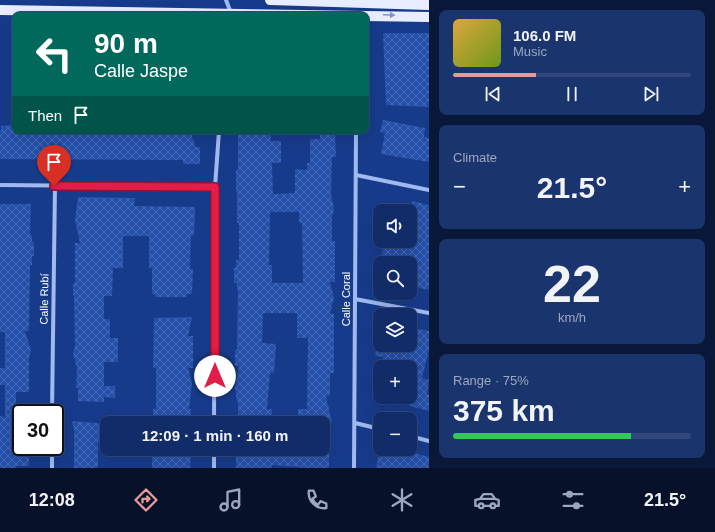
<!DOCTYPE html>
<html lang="en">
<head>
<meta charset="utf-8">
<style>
  body { margin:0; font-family:Arial,sans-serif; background:#1a346e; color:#f1f3f6; height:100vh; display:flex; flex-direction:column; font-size:15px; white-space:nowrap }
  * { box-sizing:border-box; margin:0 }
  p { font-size:13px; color:#9ca7c0 }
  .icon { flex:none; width:22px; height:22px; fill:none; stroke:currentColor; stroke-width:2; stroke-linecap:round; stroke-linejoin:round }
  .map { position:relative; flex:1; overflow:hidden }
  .panel { display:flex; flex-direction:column; gap:10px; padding:10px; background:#091839; width:286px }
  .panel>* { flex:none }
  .hud { position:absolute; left:12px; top:12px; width:357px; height:122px; border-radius:8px; box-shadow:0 4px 16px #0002,0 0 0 1px #30487c; background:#00695c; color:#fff; overflow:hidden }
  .tools { position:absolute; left:373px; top:204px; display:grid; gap:8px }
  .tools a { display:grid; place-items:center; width:44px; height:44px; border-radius:8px; background:#112c68; box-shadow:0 4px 16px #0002,0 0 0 1px #30487c; font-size:20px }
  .speed { position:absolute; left:12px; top:404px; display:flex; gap:8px; font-size:20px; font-weight:700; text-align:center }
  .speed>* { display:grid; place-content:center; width:52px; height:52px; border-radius:50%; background:#112c68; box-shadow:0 4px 16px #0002,0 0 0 1px #30487c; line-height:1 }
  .speed .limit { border:2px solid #111; border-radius:6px; background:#fff; color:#111 }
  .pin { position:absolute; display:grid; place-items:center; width:34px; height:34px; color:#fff; margin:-41px -17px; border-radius:50% 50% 50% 0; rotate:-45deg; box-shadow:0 0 4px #0007 }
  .pin .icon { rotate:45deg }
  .me { position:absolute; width:44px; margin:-22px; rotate:0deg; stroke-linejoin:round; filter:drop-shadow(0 0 3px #0008) }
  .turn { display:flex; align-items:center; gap:14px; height:84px; padding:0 16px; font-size:18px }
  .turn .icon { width:52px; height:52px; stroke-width:2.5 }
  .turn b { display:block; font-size:28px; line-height:34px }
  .then { display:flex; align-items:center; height:38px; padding:0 16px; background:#0003; gap:8px; font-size:15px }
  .big { font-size:30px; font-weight:800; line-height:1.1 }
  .panel .tile { flex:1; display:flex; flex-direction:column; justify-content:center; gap:6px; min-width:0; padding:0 14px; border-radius:8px; background:#1a346e }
  .panel .dial { align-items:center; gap:0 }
  .dial b { font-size:52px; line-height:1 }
  .song { display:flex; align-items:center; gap:12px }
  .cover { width:48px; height:48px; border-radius:6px; background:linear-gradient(135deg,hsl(40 70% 55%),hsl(80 70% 35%)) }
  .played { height:4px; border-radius:2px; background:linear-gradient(90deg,#e69b98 35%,#30487c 35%) }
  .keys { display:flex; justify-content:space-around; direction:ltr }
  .heat { display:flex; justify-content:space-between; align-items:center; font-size:22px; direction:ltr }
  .charge { height:6px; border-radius:3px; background:linear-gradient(90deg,#34c759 75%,#30487c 0) }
  .trip { position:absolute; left:100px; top:416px; width:230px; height:40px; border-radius:8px; background:#112c68; box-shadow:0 4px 16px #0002,0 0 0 1px #30487c; font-weight:800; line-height:40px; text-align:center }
  .dock { display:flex; height:64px; justify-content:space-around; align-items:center; background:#07122a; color:#9ca7c0 }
  .dock .icon { width:28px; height:28px }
  .dock .active { color:#e69b98 }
  .dock b { font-size:18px; color:#f1f3f6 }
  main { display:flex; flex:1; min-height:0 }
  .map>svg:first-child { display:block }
  .building { fill:url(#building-cross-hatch); fill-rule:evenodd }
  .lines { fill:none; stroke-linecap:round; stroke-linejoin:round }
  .minor { stroke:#a0baef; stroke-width:4 }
  .primary { stroke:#e8eeff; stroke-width:10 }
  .oneway { fill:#8094c5 }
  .route-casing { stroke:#92132f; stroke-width:10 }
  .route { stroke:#e11d48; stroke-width:7 }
  .labels { text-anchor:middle; stroke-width:4; stroke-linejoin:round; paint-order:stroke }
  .street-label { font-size:11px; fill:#fff; stroke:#173b8b }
</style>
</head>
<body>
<main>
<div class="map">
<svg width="429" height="468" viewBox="0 0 429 468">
  <defs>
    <pattern id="building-cross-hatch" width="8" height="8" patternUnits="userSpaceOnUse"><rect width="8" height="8" fill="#2550aa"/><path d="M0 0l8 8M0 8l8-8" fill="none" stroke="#466ab7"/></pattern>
  </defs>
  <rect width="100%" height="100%" fill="#173b8b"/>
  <!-- building -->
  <g class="building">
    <polygon points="383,33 429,33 429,107 386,105"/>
    <polygon points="383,120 425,128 424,137 429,138 429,162 381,154 385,133 380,132"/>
    <polygon points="15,125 15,131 192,131 192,139 194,139 195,147 200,147 200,164 183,164 183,160 0,159 0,130 1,130 1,126"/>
    <path d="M 335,133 L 336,157 L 332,157 L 331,194 L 334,209 L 332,218 L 332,241 L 335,241 L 335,282 L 330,282 L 334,298 L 330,314 L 334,314 L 334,373 L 330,373 L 330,396 L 326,396 L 332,423 L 298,423 L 298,409 L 307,409 L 308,338 L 297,338 L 297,313 L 263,313 L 262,343 L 276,344 L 274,373 L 270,373 L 267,409 L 272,409 L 272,423 L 238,423 L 238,402 L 237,402 L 235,387 L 239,366 L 235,366 L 235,350 L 237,349 L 238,290 L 237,290 L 237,283 L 234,283 L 234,268 L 236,268 L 236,260 L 239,260 L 239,223 L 237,223 L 237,193 L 236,193 L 236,170 L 238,170 L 238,134 L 271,134 L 271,141 L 281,141 L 281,163 L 272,163 L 273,194 L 295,193 L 295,169 L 307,170 L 307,163 L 310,163 L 310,139 L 320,139 L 320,134 ZM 270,212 L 299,212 L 299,223 L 302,223 L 303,283 L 272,283 L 272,265 L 269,265 Z"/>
    <polygon points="78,197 135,198 134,206 195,207 194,236 191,236 190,269 193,269 192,294 186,294 187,297 155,297 155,294 152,294 152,268 149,268 149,236 123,236 123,268 113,268 112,296 104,296 104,319 110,319 110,338 118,338 118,362 104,362 104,386 115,386 115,398 104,397 104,402 78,401 78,388 76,388 77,368 73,354 75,346 74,296 73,296 73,283 75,283 75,243 80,243 75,220"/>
    <polygon points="412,201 429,205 429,290 410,286 410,263 380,263 385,241 410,241 410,228 413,216 410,215"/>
    <polygon points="0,204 31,204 30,235 32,235 32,242 34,242 34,256 32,256 32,265 30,265 29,331 25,331 31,350 29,358 29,392 16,392 16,418 21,418 21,447 29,447 29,466 16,466 16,468 0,468 0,416 5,417 5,385 0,385 0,368 5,368 5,332 0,332"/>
    <polygon points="192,317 188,336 193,336 193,368 188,368 192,383 189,409 191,409 190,423 153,423 153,409 156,409 156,368 153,368 154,318"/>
    <polygon points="410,327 429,331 429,350 422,378 429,380 427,394 429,395 429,411 410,406 410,367 381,367 383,357 375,356 377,345 410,345"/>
    <polygon points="72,421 107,424 107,442 98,442 98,468 74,468 74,430"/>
    <polygon points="380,448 380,449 403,453 404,450 429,457 429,468 376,468"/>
    <polygon points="152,449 191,449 190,468 152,468"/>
    <polygon points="259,449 302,452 302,449 326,449 325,451 329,451 329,468 300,468 300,467 272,465 272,468 236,468 236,453 243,453 243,451 259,452"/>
  </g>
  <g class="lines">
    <!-- minor -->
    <g class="minor">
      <polyline points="226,0 231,13"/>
      <polyline points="356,175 429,190"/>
      <polyline points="0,185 215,187"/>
      <polyline points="355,299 429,313"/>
      <polyline points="52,413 55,186"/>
      <polyline points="214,423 215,187 219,131"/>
      <polyline points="355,423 380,429"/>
      <polyline points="410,436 429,441"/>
      <polyline points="52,468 52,447"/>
      <polyline points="214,468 214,449"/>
      <polyline points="354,468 356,131"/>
    </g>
    <!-- primary -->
    <g class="primary">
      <polyline points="270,0 429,5"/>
      <polyline points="0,10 429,17"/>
    </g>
  </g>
  <!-- one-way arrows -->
  <defs><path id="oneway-solid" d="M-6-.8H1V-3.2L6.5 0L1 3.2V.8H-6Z"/></defs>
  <use class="oneway" href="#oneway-solid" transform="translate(389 15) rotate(2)"/>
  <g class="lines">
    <!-- route casing -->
    <g class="route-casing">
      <polyline id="route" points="54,186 215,187 215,376"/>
    </g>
    <!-- route -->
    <use href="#route" class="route"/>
  </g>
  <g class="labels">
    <!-- street labels -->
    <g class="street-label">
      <text transform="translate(44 299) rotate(-89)" y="4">Calle Rubí</text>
      <text transform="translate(346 299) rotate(-90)" y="4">Calle Coral</text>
    </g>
  </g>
</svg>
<div class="tools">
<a><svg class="icon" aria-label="sound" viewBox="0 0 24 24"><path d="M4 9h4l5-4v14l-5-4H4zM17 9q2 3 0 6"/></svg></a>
<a><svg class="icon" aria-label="search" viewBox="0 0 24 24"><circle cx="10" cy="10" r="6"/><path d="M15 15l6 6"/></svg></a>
<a><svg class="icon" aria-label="layers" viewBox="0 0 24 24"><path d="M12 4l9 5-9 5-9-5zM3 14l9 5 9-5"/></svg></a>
<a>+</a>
<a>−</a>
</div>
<div class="speed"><div class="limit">30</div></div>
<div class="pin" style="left:54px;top:186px;background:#d93025"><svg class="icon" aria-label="arrive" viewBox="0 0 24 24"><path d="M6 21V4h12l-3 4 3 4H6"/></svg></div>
<svg class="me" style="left:215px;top:376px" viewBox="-20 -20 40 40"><circle r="19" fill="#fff"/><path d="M0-13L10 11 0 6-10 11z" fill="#e11d48"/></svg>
<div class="trip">12:09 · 1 min · 160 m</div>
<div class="hud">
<div class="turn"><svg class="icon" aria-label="left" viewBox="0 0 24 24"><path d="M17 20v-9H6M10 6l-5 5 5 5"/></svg><div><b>90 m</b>Calle Jaspe</div></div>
<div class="then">Then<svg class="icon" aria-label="arrive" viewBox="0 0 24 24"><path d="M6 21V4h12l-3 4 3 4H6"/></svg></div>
</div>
</div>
<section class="panel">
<div class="tile">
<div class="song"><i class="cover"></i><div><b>106.0 FM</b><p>Music</p></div></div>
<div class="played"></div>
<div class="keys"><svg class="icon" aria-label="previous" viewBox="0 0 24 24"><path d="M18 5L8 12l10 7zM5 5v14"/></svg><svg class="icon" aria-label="pause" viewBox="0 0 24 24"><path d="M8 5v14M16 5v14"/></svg><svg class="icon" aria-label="next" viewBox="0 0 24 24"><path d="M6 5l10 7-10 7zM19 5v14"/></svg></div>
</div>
<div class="tile"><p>Climate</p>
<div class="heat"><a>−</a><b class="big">21.5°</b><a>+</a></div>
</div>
<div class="tile dial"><b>22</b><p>km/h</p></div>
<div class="tile"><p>Range · 75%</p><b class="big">375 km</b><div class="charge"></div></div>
</section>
</main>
<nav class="dock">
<b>12:08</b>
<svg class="icon active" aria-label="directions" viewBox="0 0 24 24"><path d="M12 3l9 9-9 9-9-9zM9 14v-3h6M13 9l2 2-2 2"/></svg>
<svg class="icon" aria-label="music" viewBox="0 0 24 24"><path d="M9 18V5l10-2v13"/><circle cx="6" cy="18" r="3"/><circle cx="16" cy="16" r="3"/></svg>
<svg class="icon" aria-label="phone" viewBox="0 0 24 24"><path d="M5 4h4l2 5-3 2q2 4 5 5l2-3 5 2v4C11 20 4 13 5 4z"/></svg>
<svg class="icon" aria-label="climate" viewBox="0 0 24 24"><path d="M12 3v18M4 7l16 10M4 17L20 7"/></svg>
<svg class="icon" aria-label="car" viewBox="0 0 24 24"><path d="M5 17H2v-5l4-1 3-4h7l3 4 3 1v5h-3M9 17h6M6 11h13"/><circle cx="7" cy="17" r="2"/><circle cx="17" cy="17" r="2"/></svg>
<svg class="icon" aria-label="filters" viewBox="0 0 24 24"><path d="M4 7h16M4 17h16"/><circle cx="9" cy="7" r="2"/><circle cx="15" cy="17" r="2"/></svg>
<b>21.5°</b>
</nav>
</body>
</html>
